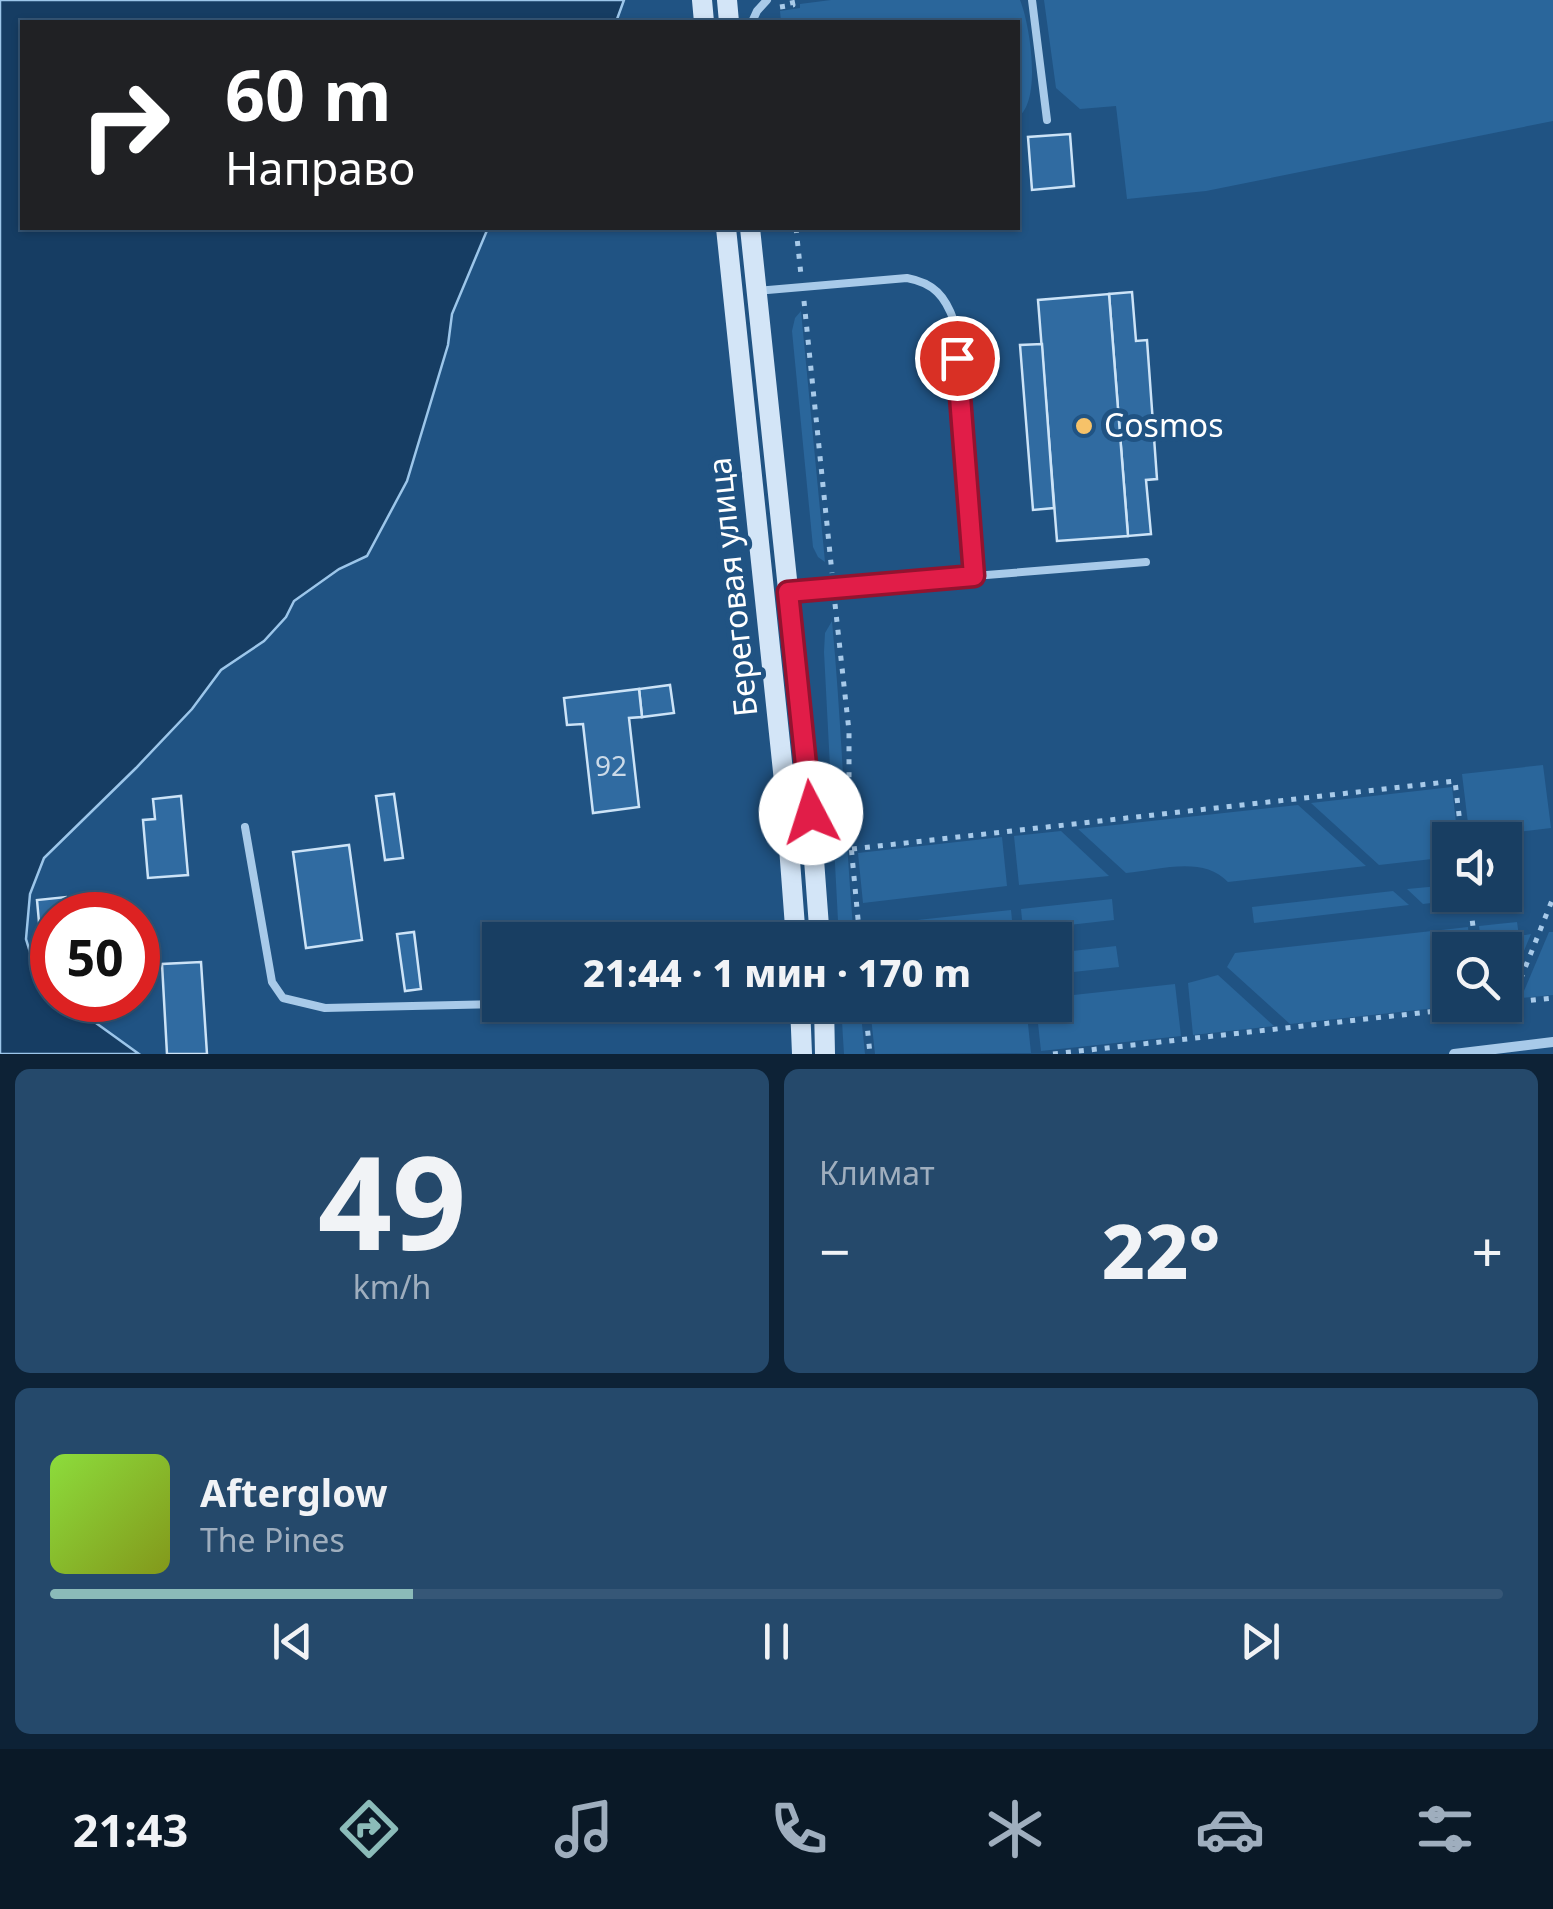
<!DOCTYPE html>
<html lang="ru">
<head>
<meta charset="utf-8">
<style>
  body { margin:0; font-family:"Noto Sans",sans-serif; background:#25496b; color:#f1f3f6; height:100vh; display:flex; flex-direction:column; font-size:38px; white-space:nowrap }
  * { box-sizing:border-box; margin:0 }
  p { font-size:32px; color:#9faebe }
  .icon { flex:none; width:55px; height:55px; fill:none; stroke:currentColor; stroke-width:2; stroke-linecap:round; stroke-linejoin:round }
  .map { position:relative; height:1054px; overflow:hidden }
  .panel { display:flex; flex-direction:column; gap:15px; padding:15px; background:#0d2236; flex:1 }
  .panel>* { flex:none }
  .hud { position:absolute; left:20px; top:20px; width:1000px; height:210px; border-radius:0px; box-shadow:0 2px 8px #0004,0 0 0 2px #365777; background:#202124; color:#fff; overflow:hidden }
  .fabs { position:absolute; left:1432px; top:822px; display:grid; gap:20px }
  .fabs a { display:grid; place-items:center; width:90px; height:90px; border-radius:0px; background:#183e62; box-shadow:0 2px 8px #0004,0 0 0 2px #365777; font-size:50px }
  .speed { position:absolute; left:30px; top:892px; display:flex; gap:20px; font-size:50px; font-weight:700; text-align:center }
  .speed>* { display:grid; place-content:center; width:130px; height:130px; border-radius:50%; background:#183e62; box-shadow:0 2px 8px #0004,0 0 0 2px #365777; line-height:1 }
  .speed .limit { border:15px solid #d22; background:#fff; color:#111 }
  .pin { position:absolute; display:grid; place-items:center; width:85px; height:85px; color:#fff; margin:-42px; border:5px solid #fff; border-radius:50%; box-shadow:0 2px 10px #0007 }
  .me { position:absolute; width:110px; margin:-55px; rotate:355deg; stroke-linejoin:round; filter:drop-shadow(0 0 8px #0008) }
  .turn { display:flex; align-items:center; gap:35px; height:210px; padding:0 40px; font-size:45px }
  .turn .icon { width:130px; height:130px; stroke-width:2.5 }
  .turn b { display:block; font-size:70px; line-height:85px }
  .big { font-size:75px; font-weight:800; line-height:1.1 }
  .panel .card { flex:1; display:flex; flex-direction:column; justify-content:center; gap:15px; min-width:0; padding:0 35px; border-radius:15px; background:#25496b }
  .panel .dial { align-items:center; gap:0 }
  .dial b { font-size:130px; line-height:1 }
  .song { display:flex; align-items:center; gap:30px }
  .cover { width:120px; height:120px; border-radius:15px; background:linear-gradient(135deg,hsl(90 70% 55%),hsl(70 70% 35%)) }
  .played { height:10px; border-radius:5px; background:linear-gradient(90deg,#8bbbb9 25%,#365777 25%) }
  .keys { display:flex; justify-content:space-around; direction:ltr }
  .heat { display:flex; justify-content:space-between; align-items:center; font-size:55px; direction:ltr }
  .panel .tiles { flex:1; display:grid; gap:15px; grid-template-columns:1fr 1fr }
  .card:last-child { grid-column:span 2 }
  .trip { position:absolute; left:482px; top:922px; width:590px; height:100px; border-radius:0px; background:#183e62; box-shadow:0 2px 8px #0004,0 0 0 2px #365777; font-weight:800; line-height:100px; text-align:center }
  .menu { display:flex; height:160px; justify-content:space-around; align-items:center; background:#0a1927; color:#9faebe }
  .menu .icon { width:70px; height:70px }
  .menu .on { color:#8bbbb9 }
  .menu b { font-size:45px; color:#f1f3f6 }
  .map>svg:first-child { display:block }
  .green { fill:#2a669b }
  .water { fill:#163d63; stroke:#9cc6ea; stroke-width:2.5 }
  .building { fill:#306ba1; stroke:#cce3f7; stroke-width:2.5 }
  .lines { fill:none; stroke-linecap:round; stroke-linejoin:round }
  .path { stroke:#a8cae9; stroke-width:5; stroke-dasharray:5 8; stroke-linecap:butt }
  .service { stroke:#a8cae9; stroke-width:8 }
  .minor { stroke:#a8cae9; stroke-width:10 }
  .secondary { stroke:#d3e5f7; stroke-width:20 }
  .route-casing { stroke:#92132f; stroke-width:25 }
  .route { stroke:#e11d48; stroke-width:18 }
  .poi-dot { fill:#f6c269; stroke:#205383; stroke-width:4 }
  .labels { text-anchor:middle; stroke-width:10; stroke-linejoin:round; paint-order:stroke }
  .number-label { font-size:28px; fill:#cbdae8 }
  .poi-label { font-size:32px; fill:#fff; stroke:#205383; text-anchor:start }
  .street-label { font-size:32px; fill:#fff; stroke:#205383 }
</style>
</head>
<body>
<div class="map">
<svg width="1553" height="1054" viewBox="0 0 1553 1054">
  <rect width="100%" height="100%" fill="#205383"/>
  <!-- green -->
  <g class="green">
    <path d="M 831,0 L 1020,0 C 1030,24 1042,101 1018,117 L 1018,22 L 781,22 L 780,11 L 800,8 L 800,4 Z"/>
    <polygon points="1044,0 1553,0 1553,121 1206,191 1127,199 1116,106 1080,109 1056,88"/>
    <polygon points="801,311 825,562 818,557 813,547 792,331 795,318"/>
    <path d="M 832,621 C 842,727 845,834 854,940 L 839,940 L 824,652 L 825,633 Z"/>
    <polygon points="1543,765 1551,828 1508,833 1509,850 1505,851 1505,840 1470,840 1462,774"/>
    <polygon points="1452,787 1458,840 1450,840 1450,857 1379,865 1311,803"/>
    <path d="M 1298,805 L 1366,866 L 1228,882 C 1203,855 1159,870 1126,873 L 1078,829 Z"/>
    <polygon points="1061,831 1109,876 1019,885 1014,836"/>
    <polygon points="1002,837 1007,886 863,903 858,853"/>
    <polygon points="1450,885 1450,895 1464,895 1465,899 1423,904 1407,889"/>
    <polygon points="1393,891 1409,905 1254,923 1252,907"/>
    <polygon points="1112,899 1114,920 1023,930 1021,909"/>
    <polygon points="1011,910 1013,930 923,940 885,940 884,931 889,923"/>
    <polygon points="1517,922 1519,936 1531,934 1505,996 1505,950 1482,950 1479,926"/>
    <polygon points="1468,927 1470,950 1450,950 1450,1005 1454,1006 1290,1024 1227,967 1235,953"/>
    <polygon points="1549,932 1553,932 1553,995 1521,998"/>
    <polygon points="1116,946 1119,967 1055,974 1055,953"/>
    <polygon points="1218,975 1274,1026 1193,1035 1188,983"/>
    <polygon points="1175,984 1181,1036 1041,1051 1036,1005 1055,1005 1055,997"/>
    <polygon points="841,1005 860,1005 865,1054 844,1054"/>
    <polygon points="979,1005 1026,1005 1031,1053 875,1054 871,1017"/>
  </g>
  <!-- water -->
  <polygon class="water" points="0,0 624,0 616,22 22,22 22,228 488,228 452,314 448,345 407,481 367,556 339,569 294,601 286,617 264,641 221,670 192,709 136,768 44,858 30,894 26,939 37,975 52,990 52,1000 64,1000 139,1054 0,1054"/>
  <!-- building -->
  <g class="building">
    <polygon points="1070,134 1074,186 1032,190 1028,137"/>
    <polygon points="1132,292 1136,341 1147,340 1157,479 1146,480 1151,534 1128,536 1109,294"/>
    <polygon points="1109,294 1128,536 1057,541 1038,300"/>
    <polygon points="1042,344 1054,508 1033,510 1020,345"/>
    <polygon points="670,685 674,713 642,717 639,689"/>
    <polygon points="639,689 642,717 629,718 639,807 593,813 583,724 567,725 564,698"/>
    <polygon points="394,794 403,858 385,860 376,796"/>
    <polygon points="181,796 188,875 148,878 143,820 155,819 153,799"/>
    <polygon points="349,845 362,940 306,948 293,852"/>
    <polygon points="66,897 68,915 52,915 52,943 41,944 37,900"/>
    <polygon points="414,932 421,989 405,991 397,934"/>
    <polygon points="201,962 207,1054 167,1054 162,964"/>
  </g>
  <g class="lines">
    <!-- path -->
    <g class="path">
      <polyline points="780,7 793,5 792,0"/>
      <polyline points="796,228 801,275"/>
      <polyline points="804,301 832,573"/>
      <polyline points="835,604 849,731 849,824 860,940"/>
      <polyline points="852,849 1455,781 1462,840"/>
      <polyline points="1469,895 1476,950"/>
      <polyline points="1505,1003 1553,998"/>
      <polyline points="1511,1003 1553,898"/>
      <polyline points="865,1005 870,1054"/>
      <polyline points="1053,1054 1491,1005"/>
    </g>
    <!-- service -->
    <g class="service">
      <polyline points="1032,0 1047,120"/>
      <polyline points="752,22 757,11 767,0"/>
      <path d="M 757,291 L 907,278 C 934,283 945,296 954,321 L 974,576 L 789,591"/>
      <polyline points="974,576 1146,562"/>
      <polyline points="245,827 272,982 283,998 325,1008 500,1004"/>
    </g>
    <!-- minor -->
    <polyline class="minor" points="1454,1054 1553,1042"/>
    <!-- secondary -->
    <g class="secondary">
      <polyline points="702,0 704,22"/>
      <polyline points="727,0 729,22"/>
      <polyline points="726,228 784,781 796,940"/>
      <polyline points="750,228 808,779 820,940"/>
      <polyline points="800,1005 802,1054"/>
      <polyline points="824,1005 825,1054"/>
    </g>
  </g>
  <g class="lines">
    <!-- route casing -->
    <g class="route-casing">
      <polyline id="route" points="811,813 788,592 974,576 957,358"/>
    </g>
    <!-- route -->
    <use href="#route" class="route"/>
  </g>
  <!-- markers -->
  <circle class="poi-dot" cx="1084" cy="426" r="10"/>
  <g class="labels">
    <!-- number labels -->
    <g class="number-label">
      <text x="611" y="776">92</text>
    </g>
    <!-- poi labels -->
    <g class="poi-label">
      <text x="1104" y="437">Cosmos</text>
    </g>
    <!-- street labels -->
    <g class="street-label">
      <text transform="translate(733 587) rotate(-96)" y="11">Береговая улица</text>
    </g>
  </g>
</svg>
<div class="fabs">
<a><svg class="icon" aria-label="sound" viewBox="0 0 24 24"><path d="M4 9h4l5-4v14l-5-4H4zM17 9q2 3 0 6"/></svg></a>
<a><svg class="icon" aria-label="search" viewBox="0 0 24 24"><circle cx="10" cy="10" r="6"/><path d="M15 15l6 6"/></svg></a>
</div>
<div class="speed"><div class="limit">50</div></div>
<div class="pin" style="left:957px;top:358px;background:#d93025"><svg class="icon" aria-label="arrive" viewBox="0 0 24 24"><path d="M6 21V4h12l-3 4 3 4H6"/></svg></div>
<svg class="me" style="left:811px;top:813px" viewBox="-20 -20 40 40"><circle r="19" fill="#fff"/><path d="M0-13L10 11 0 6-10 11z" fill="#e11d48"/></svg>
<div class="trip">21:44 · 1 мин · 170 m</div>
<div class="hud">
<div class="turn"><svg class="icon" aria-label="right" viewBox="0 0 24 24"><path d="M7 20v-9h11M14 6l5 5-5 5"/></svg><div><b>60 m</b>Направо</div></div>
</div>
</div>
<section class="panel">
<div class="tiles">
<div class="card dial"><b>49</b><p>km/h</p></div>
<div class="card"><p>Климат</p>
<div class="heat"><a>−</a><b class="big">22°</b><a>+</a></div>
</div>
<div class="card">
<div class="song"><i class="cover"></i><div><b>Afterglow</b><p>The Pines</p></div></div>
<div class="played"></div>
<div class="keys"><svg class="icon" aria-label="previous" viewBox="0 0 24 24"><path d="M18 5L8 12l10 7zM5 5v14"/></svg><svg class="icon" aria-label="pause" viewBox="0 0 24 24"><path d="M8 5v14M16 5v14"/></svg><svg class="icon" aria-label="next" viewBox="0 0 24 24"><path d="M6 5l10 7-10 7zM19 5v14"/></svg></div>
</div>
</div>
</section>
<nav class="menu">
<b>21:43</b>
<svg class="icon on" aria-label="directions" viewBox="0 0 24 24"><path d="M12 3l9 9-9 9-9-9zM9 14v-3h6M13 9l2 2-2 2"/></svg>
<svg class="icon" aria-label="music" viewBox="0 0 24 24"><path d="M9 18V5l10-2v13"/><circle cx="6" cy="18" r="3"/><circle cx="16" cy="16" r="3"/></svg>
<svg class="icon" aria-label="phone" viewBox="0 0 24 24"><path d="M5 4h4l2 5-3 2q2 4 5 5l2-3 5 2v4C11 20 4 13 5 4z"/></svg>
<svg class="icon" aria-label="climate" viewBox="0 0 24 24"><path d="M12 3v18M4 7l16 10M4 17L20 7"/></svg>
<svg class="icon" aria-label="car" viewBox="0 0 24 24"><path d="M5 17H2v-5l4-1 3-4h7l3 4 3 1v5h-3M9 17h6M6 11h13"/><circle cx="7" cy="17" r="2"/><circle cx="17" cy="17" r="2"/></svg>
<svg class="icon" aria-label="filters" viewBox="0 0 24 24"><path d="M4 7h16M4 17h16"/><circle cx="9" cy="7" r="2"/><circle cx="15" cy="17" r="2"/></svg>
</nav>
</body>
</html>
